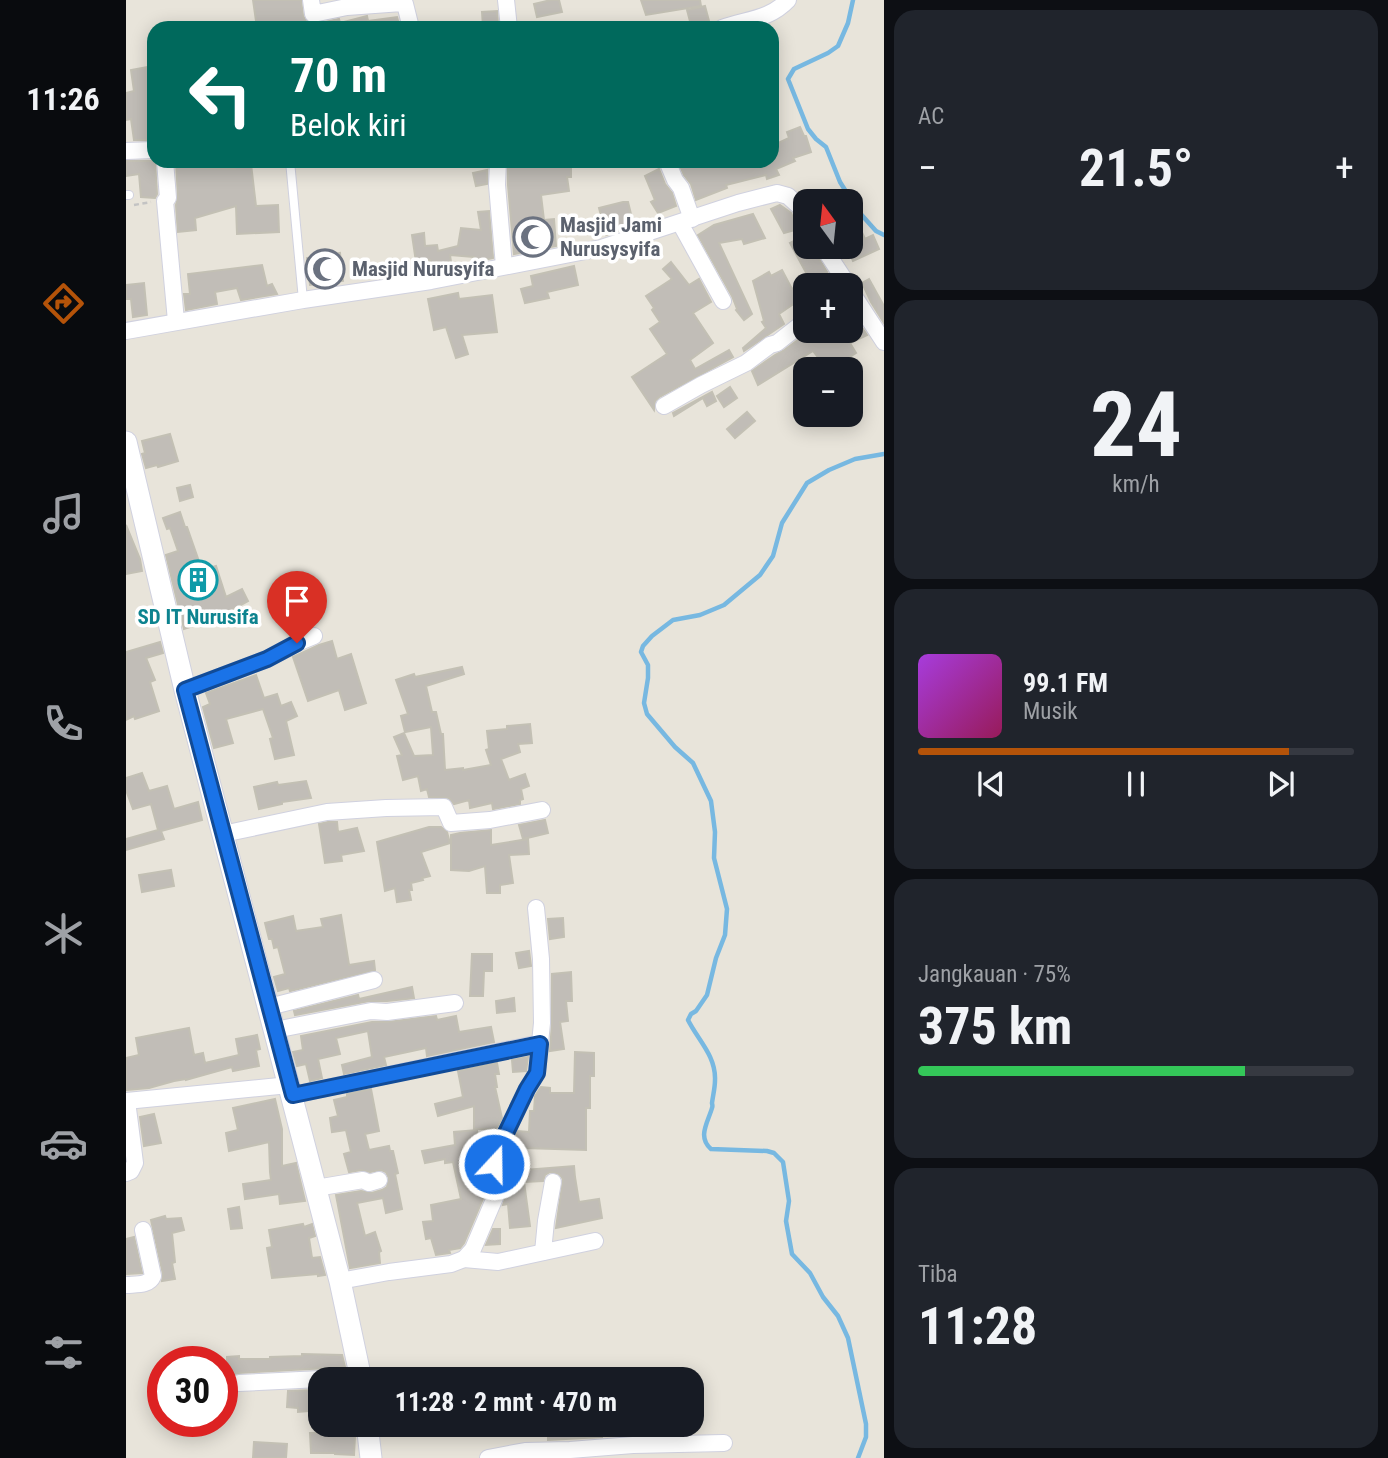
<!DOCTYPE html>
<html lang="id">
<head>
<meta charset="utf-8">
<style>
  body { margin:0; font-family:"Roboto Condensed",sans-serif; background:#20242c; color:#f1f3f6; height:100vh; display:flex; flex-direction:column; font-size:26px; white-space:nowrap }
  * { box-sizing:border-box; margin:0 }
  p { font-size:23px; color:#9ea1a6 }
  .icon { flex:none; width:38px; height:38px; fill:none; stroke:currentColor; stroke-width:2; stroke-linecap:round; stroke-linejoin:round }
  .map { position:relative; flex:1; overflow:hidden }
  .details { display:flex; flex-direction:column; gap:10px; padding:10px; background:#0d0f14; width:504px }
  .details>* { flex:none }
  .top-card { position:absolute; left:21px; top:21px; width:632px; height:147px; border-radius:21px; box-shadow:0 4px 18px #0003; background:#00695c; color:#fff; overflow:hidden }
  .needle { width:46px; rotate:345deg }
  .controls { position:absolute; left:667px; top:189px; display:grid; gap:14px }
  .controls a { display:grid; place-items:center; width:70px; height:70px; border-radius:14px; background:#171b24; box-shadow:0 4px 18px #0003; font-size:35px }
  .speed { position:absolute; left:21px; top:1346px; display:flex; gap:14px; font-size:35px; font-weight:700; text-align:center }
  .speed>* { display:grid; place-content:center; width:91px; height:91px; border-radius:50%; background:#171b24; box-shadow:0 4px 18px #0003; line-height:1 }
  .speed .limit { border:10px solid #d22; background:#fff; color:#111 }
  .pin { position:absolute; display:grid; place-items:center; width:60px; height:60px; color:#fff; margin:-72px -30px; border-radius:50% 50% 50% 0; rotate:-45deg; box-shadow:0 0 7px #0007 }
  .pin .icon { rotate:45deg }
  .me { position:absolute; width:77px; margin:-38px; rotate:21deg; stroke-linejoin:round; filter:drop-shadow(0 0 5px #0008) }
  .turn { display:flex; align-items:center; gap:24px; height:147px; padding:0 28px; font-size:32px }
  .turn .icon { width:91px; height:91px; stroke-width:2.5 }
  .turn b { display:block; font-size:49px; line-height:60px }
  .big { font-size:52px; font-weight:700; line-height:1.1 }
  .details .widget { flex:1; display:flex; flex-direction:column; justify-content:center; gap:10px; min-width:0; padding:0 24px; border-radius:21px; background:#20242c }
  .details .dial { align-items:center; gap:0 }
  .dial b { font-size:91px; line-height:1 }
  .song { display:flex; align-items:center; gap:21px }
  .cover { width:84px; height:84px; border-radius:10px; background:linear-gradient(135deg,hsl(280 70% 55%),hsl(330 70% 35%)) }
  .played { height:7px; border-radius:4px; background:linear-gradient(90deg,#b45309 85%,#363941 85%) }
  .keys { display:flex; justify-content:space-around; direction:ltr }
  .heat { display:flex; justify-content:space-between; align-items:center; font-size:38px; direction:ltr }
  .charge { height:10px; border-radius:5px; background:linear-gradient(90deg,#34c759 75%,#363941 0) }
  .trip { position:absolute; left:182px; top:1367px; width:396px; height:70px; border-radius:21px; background:#171b24; box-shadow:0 4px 18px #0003; font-weight:700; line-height:70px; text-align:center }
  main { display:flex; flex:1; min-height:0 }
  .menu { display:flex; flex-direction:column; width:126px; justify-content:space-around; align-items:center; background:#090b0e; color:#9ea1a6 }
  .menu .icon { width:49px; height:49px }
  .menu .active { color:#b45309 }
  .menu b { font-size:32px; color:#f1f3f6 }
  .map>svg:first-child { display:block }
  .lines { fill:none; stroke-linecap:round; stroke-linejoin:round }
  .stream { stroke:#77b8e1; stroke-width:4.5 }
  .building { fill:#c1bdb7; stroke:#c3c0b4; stroke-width:2 }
  .lane-casing { stroke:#d0d1df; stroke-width:10 }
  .street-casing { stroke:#d0d1df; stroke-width:18 }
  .secondary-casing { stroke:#d0d1df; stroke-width:23 }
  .path { stroke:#c3c3c3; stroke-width:2.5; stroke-dasharray:5 3.5; stroke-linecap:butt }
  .lane { stroke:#fff; stroke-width:8 }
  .street { stroke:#fff; stroke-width:16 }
  .secondary { stroke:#fff; stroke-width:21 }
  .route-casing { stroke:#114b97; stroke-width:18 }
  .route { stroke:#1a73e8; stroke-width:12 }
  .labels { text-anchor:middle; stroke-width:7; stroke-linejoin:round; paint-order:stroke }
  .worship-label { font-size:21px; font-weight:bold; fill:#5b616d; stroke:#fff; text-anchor:start }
  .culture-label { font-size:21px; font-weight:bold; fill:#0d838f; stroke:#fff }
</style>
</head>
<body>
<main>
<nav class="menu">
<b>11:26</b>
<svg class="icon active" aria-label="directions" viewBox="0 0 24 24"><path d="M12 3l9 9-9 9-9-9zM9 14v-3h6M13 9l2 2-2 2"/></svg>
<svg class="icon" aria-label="music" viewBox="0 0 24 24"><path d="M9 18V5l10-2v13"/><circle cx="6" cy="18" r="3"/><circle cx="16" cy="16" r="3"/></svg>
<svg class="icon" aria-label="phone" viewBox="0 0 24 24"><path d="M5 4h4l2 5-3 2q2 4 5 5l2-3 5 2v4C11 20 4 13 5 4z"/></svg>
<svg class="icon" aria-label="climate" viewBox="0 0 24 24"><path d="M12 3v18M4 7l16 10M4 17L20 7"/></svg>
<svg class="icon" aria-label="car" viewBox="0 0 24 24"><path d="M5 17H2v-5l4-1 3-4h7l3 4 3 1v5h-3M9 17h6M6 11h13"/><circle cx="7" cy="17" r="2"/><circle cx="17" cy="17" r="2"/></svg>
<svg class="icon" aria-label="filters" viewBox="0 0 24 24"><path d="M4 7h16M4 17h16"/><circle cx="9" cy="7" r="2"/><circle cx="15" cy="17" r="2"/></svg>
</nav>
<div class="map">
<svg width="758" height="1458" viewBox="0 0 758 1458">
  <rect width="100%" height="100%" fill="#e8e4da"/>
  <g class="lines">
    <!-- stream -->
    <g class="stream">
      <polyline points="727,0 722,23 712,46 702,53 668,69 662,79 682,129 690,139 700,147 714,182 733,212 750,231 758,235"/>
      <path d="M 732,1458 L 740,1437 L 740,1424 L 722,1338 L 712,1316 L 697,1297 L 684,1273 L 666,1254 L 660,1221 L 663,1201 L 657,1162 L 648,1153 L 641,1151 L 585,1149 C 571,1137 582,1122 586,1108 C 587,1106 586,1104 586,1103 C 587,1095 589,1088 589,1080 C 590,1056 572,1040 562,1020 L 565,1014 L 570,1011 L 581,995 L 590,958 L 599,935 L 601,909 L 588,858 L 589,832 L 585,801 L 567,763 L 549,747 L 521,714 L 518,703 L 522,678 L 522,665 L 515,652 L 517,646 L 526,636 L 547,620 L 574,615 L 598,605 L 634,575 L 647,556 L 656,523 L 681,483 L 703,470 L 729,459 L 758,454"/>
    </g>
  </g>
  <!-- building -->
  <g class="building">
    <polygon points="127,0 175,0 177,16 182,25 163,28 131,28"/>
    <polygon points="425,0 433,0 436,12 411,17 408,4"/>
    <polygon points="515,0 574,0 575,6 520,15"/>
    <polygon points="579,6 583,21 565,25 561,10"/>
    <polygon points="371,11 372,26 357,27 356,12"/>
    <polygon points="241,16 242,21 271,17 274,28 190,28 190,24 213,19 214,23"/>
    <polygon points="22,67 26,88 24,88 26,114 28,114 28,140 8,140 5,119 0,120 0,93 8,91 5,70"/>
    <polygon points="674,127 678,136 680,136 685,152 667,158 669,161 650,169 653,175 641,179 640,175 600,185 601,188 570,200 565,184 558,175 552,161 646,161 646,146 663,138 661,132"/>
    <polygon points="0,161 29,161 31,194 29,198 15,197 13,174 0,176"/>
    <polygon points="50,161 75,161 75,168 109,169 108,165 125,164 130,206 152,205 153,232 111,234 110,206 69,218 70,230 52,232 50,205 52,197"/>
    <polygon points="382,161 445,161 445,177 441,177 443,191 415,195 418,220 428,219 430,246 388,254 382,185"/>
    <polygon points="533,169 539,184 546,193 550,206 532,213 525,202 529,200 519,176"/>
    <polygon points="361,170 361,184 350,186 347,173"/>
    <polygon points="497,202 502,202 508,226 480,235 473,208"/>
    <polygon points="654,205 665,213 672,229 658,233 645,209"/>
    <polygon points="724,206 739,239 747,235 753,249 727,261 721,247 724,247"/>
    <polygon points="363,211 367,258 348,262 348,257 324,255 325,262 318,264 304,264 304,260 290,262 286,235 298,233 299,246 311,245 312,251 332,246 335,228 355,230 352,212"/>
    <polygon points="627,214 639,238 618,244 616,239 593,243 626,314 618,320 610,310 611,309 606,296 572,235 588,225"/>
    <polygon points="676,237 679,247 681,247 683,251 687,249 701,272 684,280 664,243"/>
    <polygon points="214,253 217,281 184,285 181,258"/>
    <polygon points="545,262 563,285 573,279 585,302 567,313 587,343 564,360 569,369 603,350 607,357 533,397 529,401 528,410 506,377 541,354 524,329 534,322 526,310 528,308 520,296 546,279 537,269"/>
    <polygon points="136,265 141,286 146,284 151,294 115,300 111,288 89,292 91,304 60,310 58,294 64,294 62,274"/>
    <polygon points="448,266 452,285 421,292 423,298 399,303 395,289 407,286 405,276"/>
    <polygon points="656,270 666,289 676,284 679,296 653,314 658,324 618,351 617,348 640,328 636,322 638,321 627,281 643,272 645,276"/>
    <polygon points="743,279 758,306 758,323 745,302 736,283"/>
    <polygon points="18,283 21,315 7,317 5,299 0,299 0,285"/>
    <polygon points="332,293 333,299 366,295 371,332 336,335 342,354 330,358 320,327 308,330 302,299"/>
    <polygon points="724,310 741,335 724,343 730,353 719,360 725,369 701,369 687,351 632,385 626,371 649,355 657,351 684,331 697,331 705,340 724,331"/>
    <polygon points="604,387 611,398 598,407 591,396"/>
    <polygon points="586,392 590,401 581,406 577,398 548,416 547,413"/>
    <polygon points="621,412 629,421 609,438 601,429"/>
    <polygon points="44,434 52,461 32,467 31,465 20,468 16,454 19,453 16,441"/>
    <polygon points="64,485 67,497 54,501 51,488"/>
    <polygon points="54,512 59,527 61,527 76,570 90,566 100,597 116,589 122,601 102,612 80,618 67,626 58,629 40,555 52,551 44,528 41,529 37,518"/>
    <polygon points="0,525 14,559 16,571 0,574"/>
    <polygon points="206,641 211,659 225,654 240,703 219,710 213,690 182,701 167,657 193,645"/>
    <polygon points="34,642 37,653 20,658 29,680 24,682 33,711 9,719 8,716 0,720 0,652"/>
    <polygon points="336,667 338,674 300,686 306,712 310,712 315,734 317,734 319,770 337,768 337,770 365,765 360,750 363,749 361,731 381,729 381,726 404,724 406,743 392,744 394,752 375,759 383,780 399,774 403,786 395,789 397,799 394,800 394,804 367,809 366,803 344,808 343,800 328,804 323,798 303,797 301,789 295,791 292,776 277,780 271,756 276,755 268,737 278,733 288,756 307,755 305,727 279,732 275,716 282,714 270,680 288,674 289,677"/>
    <polygon points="130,675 138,698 151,694 155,706 165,702 171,716 160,721 168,755 149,759 144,739 147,738 137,709 100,719 107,743 88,748 77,707 84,704 80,693"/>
    <polygon points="16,773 23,791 41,786 48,809 72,802 76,820 35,831 38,839 0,850 0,839 32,830 25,804 7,809 0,790 0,778"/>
    <polygon points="180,781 185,798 156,802 156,804 133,809 128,787 151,782 152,785"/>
    <polygon points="419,820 422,833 397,839 393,825"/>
    <polygon points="202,822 211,822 212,832 231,828 238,851 215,855 216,861 199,863 193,824"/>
    <polygon points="303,827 315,827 321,832 324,843 295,852 304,876 296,878 297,880 285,883 286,890 283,890 285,900 271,902 269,888 259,891 251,842"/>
    <polygon points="365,830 365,845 402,839 403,854 383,855 387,883 374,885 374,893 361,893 359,866 343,871 325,870 325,835 334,833"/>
    <polygon points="45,870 48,886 16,892 13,875"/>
    <polygon points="215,915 223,965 248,961 249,970 164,991 163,988 152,991 148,977 159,974 152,947 148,948 146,939 143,939 139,923 167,916 170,931 197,927 195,919"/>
    <polygon points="437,918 438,937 424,939 422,919"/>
    <polygon points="403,951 405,966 393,968 390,953"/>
    <polygon points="346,954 366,954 366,971 358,971 357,996 344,996"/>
    <polygon points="445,972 446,1001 440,1001 442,1021 434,1022 438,1049 424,1051 426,1023 426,974"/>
    <polygon points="286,987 288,998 261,1001 243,1001 169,1015 168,1011 232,995 233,999"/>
    <polygon points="388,998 389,1011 371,1013 370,1001"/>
    <polygon points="310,1016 311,1020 330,1016 333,1032 365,1027 368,1042 301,1056 300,1048 258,1057 260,1065 218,1074 216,1065 246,1057 242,1031 210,1038 214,1054 192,1059 196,1078 184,1081 180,1064 171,1066 167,1052 177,1050 175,1036 246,1022 262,1022"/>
    <polygon points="63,1028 68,1055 77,1053 79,1063 113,1055 110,1039 131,1035 134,1049 130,1050 133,1066 107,1071 106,1067 60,1080 60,1079 48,1081 23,1088 0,1090 0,1058 13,1055 10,1038"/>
    <polygon points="449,1052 468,1053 468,1076 464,1076 464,1108 460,1108 460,1150 397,1148 398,1170 448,1166 449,1177 453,1202 473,1199 476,1218 430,1228 437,1179 433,1174 424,1172 419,1175 417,1181 398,1182 404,1226 384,1228 382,1204 377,1205 380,1196 381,1186 387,1185 385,1163 378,1162 378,1156 392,1131 403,1132 404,1111 408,1111 409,1096 415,1087 424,1088 424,1093 448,1093"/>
    <polygon points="402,1057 400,1071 387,1072 386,1060"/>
    <polygon points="371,1063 373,1074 369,1074 371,1087 369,1087 376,1118 370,1129 348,1129 348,1106 312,1116 309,1104 337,1097 332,1071"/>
    <polygon points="245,1089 253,1131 239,1134 243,1150 263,1146 264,1151 267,1151 272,1173 269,1174 276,1209 260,1213 257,1198 231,1203 239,1236 249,1232 255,1251 253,1252 254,1263 224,1268 210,1195 235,1191 246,1193 256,1190 261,1187 263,1178 260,1172 255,1170 244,1172 235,1170 223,1172 218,1154 225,1152 220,1130 206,1132 204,1118 212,1116 208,1100 221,1097 221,1094"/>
    <polygon points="149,1099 156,1129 156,1166 170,1163 179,1201 154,1204 153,1194 119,1199 117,1184 145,1180 144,1172 143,1142 103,1151 100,1133 112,1130 107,1108"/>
    <polygon points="28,1114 35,1143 18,1146 14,1117"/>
    <polygon points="351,1130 354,1159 353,1159 359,1194 338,1243 334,1248 323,1250 324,1253 310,1255 305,1238 300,1239 297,1222 307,1221 305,1205 335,1199 327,1162 319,1163 319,1159 299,1163 296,1151 329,1145 328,1132"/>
    <polygon points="113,1207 116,1228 105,1229 102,1209"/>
    <polygon points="39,1216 40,1219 55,1218 58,1230 46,1233 49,1262 46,1263 49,1279 36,1281 37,1274 25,1220"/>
    <polygon points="177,1224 178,1227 186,1224 189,1236 183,1238 186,1258 194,1257 199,1275 192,1276 192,1274 146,1278 141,1248 146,1247 143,1230"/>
    <polygon points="367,1229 374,1229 374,1244 360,1245"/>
    <polygon points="8,1237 16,1273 0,1274 0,1239"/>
    <polygon points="176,1354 216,1355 219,1367 112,1373 101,1377 101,1357 113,1356 113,1359 144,1359 144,1357 176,1356"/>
    <polygon points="194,1390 194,1410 172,1412 172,1408 161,1407 162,1391"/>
    <polygon points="211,1424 227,1424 229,1436 228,1455 209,1454 209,1453 185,1453 184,1433 212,1432"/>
    <polygon points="464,1425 477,1426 476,1437 422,1440 422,1429 463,1431"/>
    <polygon points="128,1442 161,1444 160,1458 127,1458"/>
  </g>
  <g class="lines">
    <!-- lane casing -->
    <g class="lane-casing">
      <g id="lane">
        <polyline points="164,161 177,300"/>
        <polyline points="0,195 3,195"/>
      </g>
    </g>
    <!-- street casing -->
    <g class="street-casing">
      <g id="street">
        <polyline points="185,0 187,14 221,7 276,3 279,4 285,28"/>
        <polyline points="380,0 383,28"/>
        <path d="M 596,28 C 621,19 643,20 662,0"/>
        <polyline points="0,151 28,150"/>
        <polyline points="39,161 42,198 39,201 50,321"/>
        <polyline points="372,161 371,185 378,266"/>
        <polyline points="541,161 549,180 555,188 566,219"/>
        <polyline points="554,223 597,301"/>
        <polyline points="697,247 722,285"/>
        <polyline points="724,290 758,342"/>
        <polyline points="0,331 177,300 305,281 475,248 612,203 651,193 662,196 674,207 679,216"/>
        <polyline points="538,406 575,385 620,363 644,345 651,343 679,321"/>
        <polyline points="59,690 141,659 171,643 188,636"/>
        <polyline points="97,834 201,812 260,808 318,807 325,823 364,820 416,810"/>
        <polyline points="143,1007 248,980"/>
        <polyline points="149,1030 245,1011 261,1012 329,1003"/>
        <polyline points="167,1095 414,1043"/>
        <polyline points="0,1101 163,1085"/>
        <polyline points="0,1173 5,1171 9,1163 1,1101"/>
        <polyline points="190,1188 237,1180 243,1183 253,1180"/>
        <polyline points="417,1252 420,1221 427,1182"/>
        <polyline points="338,1259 372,1262 469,1241"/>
        <polyline points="214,1281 263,1272 325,1264 338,1259 347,1249 370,1195 371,1172 368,1164 367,1155 370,1147 379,1135 401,1089 411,1073 416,1023 415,959 410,908"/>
        <path d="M 0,1285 C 10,1284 23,1286 27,1276 L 17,1230"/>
        <polyline points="113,1383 235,1377"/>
        <polyline points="362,1458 399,1451 444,1450 507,1445 598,1443"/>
      </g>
    </g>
    <!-- secondary casing -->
    <g class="secondary-casing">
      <g id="secondary">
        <polyline points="0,442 59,690 214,1281 235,1379"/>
        <polyline points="241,1424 245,1458"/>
      </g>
    </g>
    <!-- path -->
    <polyline class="path" points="8,205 25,202"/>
    <!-- lane -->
    <use href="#lane" class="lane"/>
    <!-- street -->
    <use href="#street" class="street"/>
    <!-- secondary -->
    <use href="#secondary" class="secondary"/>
  </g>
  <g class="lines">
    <!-- route casing -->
    <g class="route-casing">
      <polyline id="route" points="171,643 141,659 59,690 167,1095 414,1044 411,1073 401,1089 379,1135 370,1147 367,1155 368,1164"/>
    </g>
    <!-- route -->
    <use href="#route" class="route"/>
  </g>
  <!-- icons -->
  <defs>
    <g id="mosque-ring" transform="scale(2.0125)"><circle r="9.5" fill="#fff" stroke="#6b7280" stroke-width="1.5"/><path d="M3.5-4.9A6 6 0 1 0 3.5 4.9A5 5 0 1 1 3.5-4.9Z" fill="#6b7280"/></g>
    <g id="building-ring" transform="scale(2.0125)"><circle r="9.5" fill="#fff" stroke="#0f9aa8" stroke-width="1.5"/><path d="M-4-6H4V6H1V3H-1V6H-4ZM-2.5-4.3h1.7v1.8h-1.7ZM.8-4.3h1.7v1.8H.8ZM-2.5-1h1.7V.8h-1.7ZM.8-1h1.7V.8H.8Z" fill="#0f9aa8"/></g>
  </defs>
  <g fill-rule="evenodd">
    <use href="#mosque-ring" x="407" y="237"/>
    <use href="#mosque-ring" x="199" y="269"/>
    <use href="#building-ring" x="72" y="580"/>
  </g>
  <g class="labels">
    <!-- worship labels -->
    <g class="worship-label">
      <text x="434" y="232">Masjid Jami<tspan x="434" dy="24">Nurusysyifa</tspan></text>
      <text x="226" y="276">Masjid Nurusyifa</text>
    </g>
    <!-- culture labels -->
    <g class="culture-label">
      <text x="72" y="624">SD IT Nurusifa</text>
    </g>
  </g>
</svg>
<div class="controls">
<a><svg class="needle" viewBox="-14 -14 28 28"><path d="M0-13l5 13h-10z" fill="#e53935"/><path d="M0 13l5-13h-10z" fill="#9ea1a6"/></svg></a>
<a>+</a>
<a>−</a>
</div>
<div class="speed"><div class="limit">30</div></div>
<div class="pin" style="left:171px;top:643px;background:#d93025"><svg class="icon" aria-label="arrive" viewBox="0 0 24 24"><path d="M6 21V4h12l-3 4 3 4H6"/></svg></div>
<svg class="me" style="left:368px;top:1164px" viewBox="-20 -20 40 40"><circle r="17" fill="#1a73e8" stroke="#fff" stroke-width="3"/><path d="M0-11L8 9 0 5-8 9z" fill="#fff"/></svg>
<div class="trip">11:28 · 2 mnt · 470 m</div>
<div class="top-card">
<div class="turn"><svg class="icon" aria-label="left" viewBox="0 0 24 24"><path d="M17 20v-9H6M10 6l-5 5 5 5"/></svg><div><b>70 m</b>Belok kiri</div></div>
</div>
</div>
<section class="details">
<div class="widget"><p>AC</p>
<div class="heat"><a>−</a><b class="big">21.5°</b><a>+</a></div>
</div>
<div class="widget dial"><b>24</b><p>km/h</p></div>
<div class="widget">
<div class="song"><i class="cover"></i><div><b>99.1 FM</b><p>Musik</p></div></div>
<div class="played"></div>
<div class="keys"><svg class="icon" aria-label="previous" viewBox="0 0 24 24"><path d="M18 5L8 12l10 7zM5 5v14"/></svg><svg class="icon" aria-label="pause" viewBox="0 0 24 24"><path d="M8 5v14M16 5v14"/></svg><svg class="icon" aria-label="next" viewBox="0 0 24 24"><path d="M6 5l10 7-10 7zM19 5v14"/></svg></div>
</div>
<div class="widget"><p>Jangkauan · 75%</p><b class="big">375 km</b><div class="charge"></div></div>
<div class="widget"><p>Tiba</p><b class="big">11:28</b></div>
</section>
</main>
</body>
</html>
